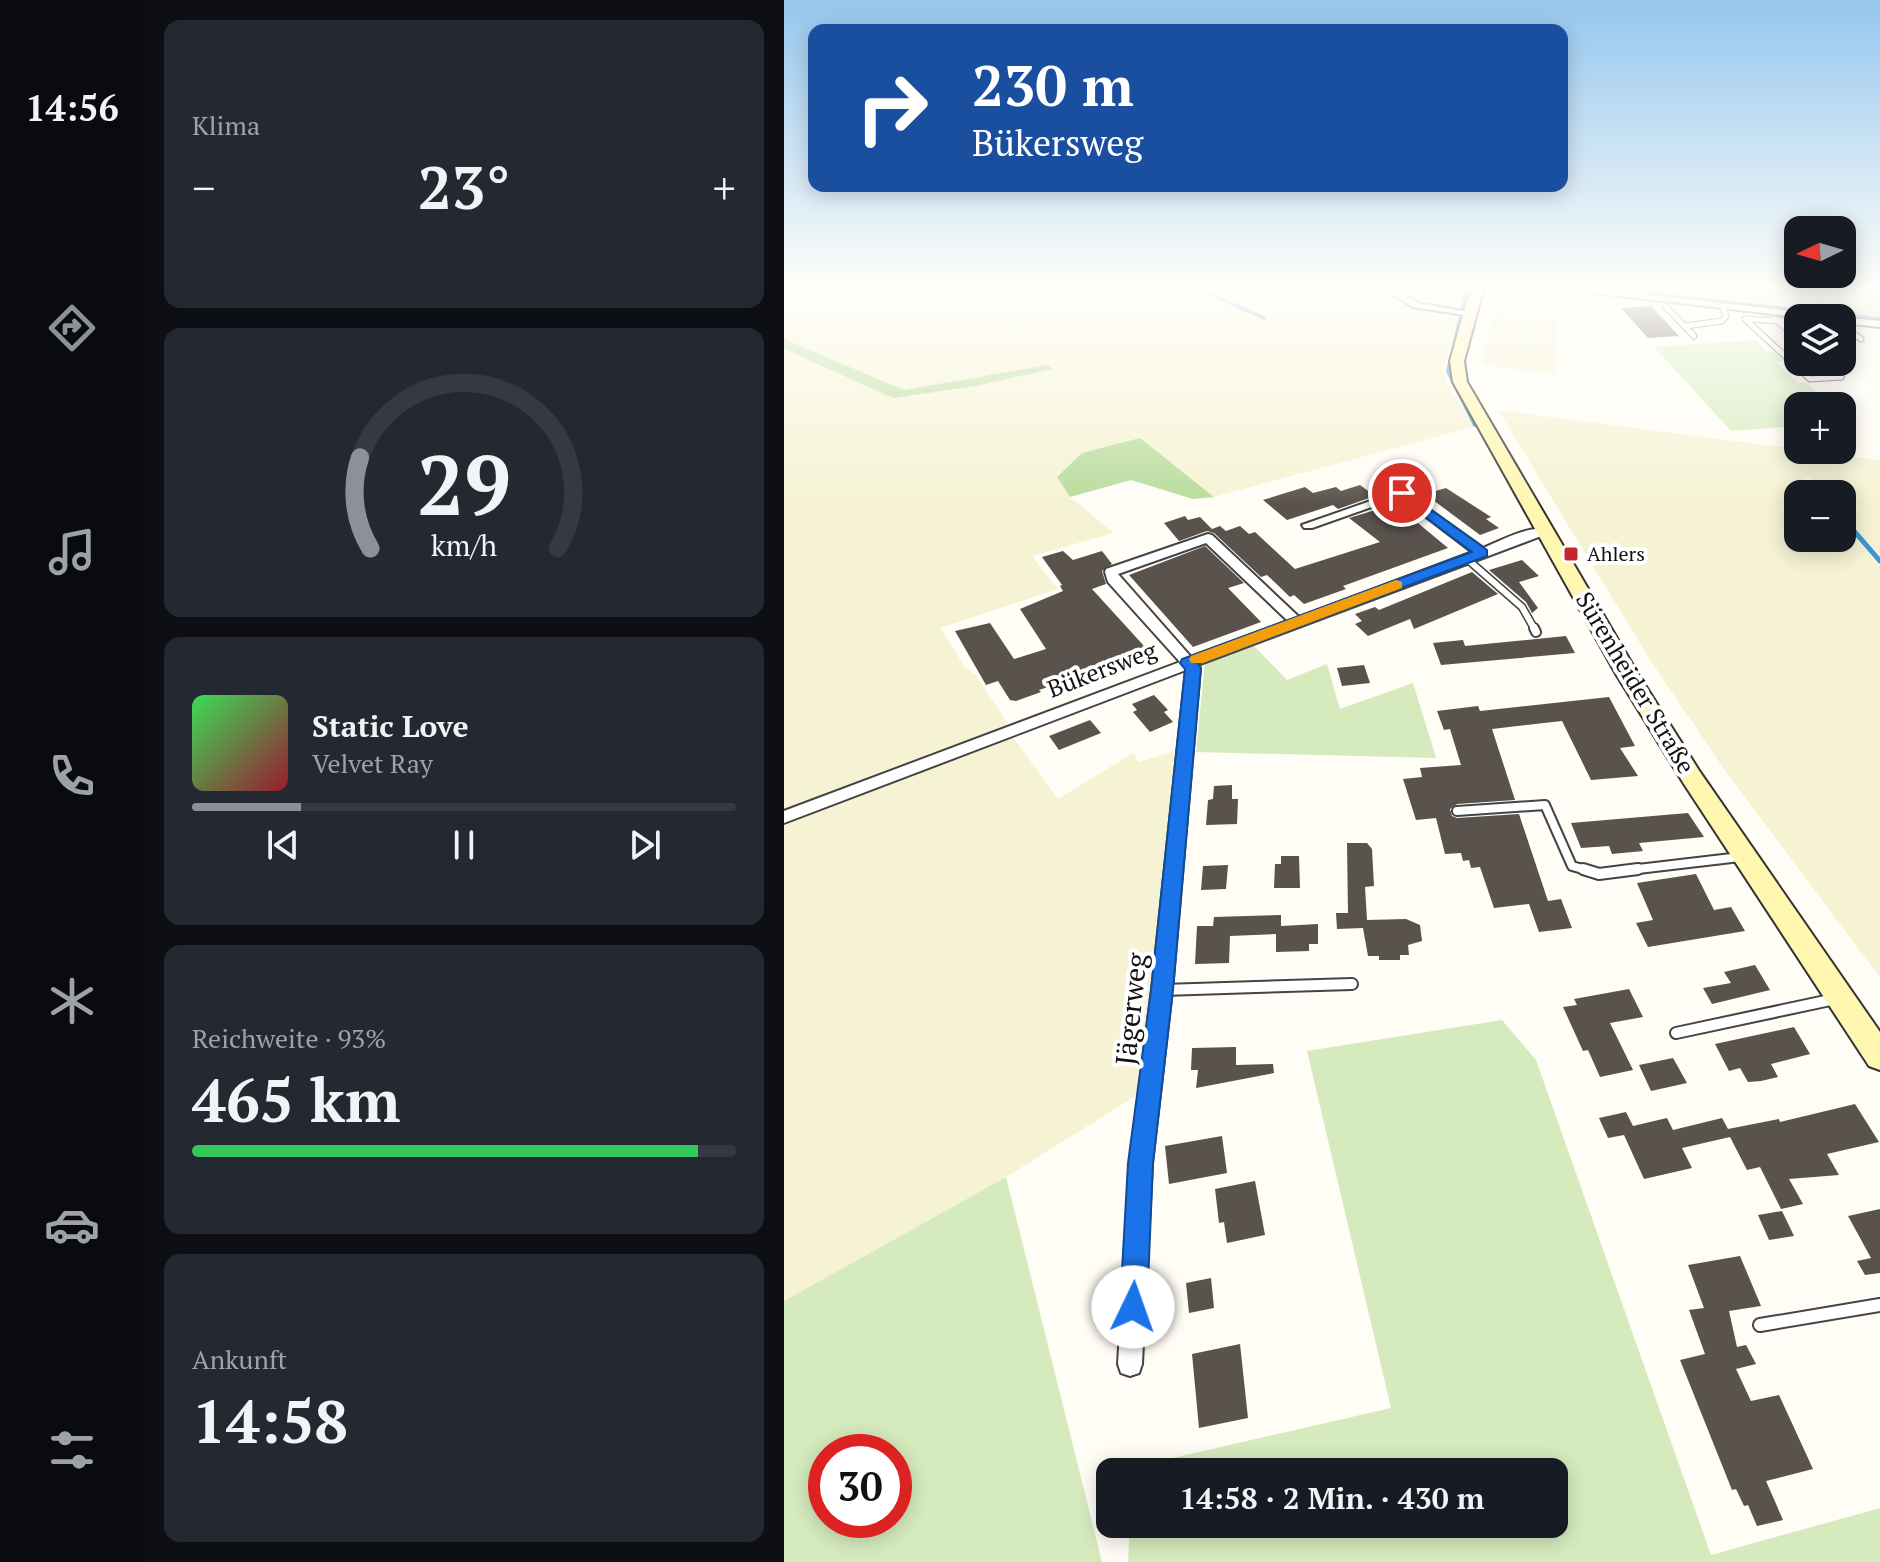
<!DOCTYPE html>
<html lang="de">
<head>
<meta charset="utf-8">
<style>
  body { margin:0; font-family:"PT Serif",serif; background:#242831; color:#f1f3f6; height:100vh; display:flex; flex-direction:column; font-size:30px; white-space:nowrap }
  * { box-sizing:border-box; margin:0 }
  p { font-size:26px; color:#9ea1a6 }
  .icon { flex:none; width:44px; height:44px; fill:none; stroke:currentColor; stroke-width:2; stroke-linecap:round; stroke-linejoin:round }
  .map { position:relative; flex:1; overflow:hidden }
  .sheet { display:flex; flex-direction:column; gap:20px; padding:20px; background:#0d0f14; width:640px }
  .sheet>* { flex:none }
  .top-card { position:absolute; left:24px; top:24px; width:760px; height:168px; border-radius:16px; box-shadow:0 4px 20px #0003; background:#1a4fa0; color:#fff; overflow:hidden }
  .needle { width:52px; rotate:265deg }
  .buttons { position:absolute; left:1000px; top:216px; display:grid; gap:16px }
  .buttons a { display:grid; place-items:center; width:72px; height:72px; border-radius:16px; background:#171b24; box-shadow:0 4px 20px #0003; font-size:40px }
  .speed { position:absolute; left:24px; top:1434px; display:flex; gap:16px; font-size:40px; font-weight:700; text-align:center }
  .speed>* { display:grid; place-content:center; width:104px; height:104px; border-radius:50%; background:#171b24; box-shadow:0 4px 20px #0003; line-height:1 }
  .speed .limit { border:12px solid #d22; background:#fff; color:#111 }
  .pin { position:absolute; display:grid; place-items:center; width:68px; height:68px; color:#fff; margin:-34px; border:4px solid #fff; border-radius:50%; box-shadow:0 2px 8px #0007 }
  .me { position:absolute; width:88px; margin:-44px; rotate:3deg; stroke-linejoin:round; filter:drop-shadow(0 0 6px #0008) }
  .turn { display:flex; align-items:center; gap:28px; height:168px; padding:0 32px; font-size:36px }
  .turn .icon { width:104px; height:104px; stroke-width:2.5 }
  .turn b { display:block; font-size:56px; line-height:68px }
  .big { font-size:60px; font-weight:700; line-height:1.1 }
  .sheet .card { flex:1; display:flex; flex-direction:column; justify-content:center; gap:12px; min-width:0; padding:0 28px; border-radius:16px; background:#242831 }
  .sheet .dial { align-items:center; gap:0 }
  .dial svg { height:208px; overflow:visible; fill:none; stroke:#363941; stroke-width:7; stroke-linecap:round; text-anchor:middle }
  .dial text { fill:#f1f3f6; stroke:none }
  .song { display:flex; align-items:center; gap:24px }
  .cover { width:96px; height:96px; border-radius:12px; background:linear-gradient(135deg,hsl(130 70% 55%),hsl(350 70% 35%)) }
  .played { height:8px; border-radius:4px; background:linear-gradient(90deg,#8c9099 20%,#363941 20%) }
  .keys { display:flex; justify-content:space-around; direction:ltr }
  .heat { display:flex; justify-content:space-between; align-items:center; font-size:44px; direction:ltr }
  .charge { height:12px; border-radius:6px; background:linear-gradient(90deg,#34c759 93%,#363941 0) }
  .trip { position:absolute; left:312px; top:1458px; width:472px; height:80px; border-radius:16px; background:#171b24; box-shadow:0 4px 20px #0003; font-weight:700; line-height:80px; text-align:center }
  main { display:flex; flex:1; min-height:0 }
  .menu { display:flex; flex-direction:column; width:144px; justify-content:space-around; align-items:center; background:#090b0e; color:#9ea1a6 }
  .menu .icon { width:56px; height:56px }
  .menu .on { color:#8c9099 }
  .menu b { font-size:36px; color:#f1f3f6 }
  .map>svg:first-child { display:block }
  .farmland { fill:#f6f3d4 }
  .green { fill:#d5ebbd; fill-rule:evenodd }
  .forest { fill:#b9dc9c }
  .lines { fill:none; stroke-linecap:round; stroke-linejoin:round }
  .stream-far1 { stroke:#3f96cf; stroke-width:4 }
  .stream { stroke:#3f96cf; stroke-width:5 }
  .building { fill:#5a524d }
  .service-far4-casing { stroke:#444; stroke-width:7 }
  .service-far3-casing { stroke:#444; stroke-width:9 }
  .service-far2-casing { stroke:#444; stroke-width:12 }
  .service-far1-casing { stroke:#444; stroke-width:14 }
  .service-casing { stroke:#444; stroke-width:16 }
  .minor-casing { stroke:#444; stroke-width:4 }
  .secondary-casing { stroke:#333; stroke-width:4 }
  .service-far4 { stroke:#fff; stroke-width:5 }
  .service-far3 { stroke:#fff; stroke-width:6 }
  .service-far2 { stroke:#fff; stroke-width:8 }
  .service-far1 { stroke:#fff; stroke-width:10 }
  .service { stroke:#fff; stroke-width:12 }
  .minor { fill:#fff; fill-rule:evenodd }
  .secondary { fill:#fff6b0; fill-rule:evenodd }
  .route { fill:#1a73e8; stroke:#114b97; stroke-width:2 }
  .slow { fill:#f59e0b }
  .poi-dot { fill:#c4262e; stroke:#fff; stroke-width:3 }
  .labels { text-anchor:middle; stroke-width:8; stroke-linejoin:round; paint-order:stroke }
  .far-poi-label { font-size:20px; fill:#111; stroke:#fff; text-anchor:start }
  .street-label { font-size:24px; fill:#111; stroke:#fff }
  .near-street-label { font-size:28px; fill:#111; stroke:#fff }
</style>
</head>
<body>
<main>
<nav class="menu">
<b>14:56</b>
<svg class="icon on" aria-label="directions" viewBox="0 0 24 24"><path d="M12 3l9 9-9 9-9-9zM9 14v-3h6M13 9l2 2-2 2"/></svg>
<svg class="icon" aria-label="music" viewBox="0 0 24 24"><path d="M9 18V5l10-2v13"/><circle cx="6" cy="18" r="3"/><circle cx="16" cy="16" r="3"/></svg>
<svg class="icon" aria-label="phone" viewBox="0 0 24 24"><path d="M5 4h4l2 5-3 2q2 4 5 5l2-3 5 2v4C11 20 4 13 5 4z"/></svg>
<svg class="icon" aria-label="climate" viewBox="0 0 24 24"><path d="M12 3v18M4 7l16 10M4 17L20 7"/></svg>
<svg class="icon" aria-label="car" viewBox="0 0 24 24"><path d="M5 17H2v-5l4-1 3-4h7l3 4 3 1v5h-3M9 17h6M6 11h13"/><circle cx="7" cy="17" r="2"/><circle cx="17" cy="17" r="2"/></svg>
<svg class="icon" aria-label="filters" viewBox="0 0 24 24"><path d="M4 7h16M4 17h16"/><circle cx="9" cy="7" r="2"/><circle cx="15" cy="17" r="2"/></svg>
</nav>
<section class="sheet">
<div class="card"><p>Klima</p>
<div class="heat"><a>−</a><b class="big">23°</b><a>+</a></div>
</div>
<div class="card dial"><svg viewBox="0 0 100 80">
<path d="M14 69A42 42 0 1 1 86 69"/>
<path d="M14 69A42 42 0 0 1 10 34" stroke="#8c9099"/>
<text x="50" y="56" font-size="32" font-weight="700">29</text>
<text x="50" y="72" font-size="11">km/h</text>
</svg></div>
<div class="card">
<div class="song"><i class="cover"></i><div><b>Static Love</b><p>Velvet Ray</p></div></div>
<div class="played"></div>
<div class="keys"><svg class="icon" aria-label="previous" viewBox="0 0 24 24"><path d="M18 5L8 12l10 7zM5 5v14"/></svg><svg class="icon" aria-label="pause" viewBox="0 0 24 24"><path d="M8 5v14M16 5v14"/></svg><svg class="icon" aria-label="next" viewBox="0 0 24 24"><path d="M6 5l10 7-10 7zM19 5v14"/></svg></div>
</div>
<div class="card"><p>Reichweite · 93%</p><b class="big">465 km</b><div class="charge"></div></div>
<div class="card"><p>Ankunft</p><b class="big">14:58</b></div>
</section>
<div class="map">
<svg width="1096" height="1562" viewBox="0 0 1096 1562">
  <rect width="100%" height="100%" fill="#fffdf5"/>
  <!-- farmland -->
  <g class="farmland">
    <polygon points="0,287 406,287 478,319 482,317 415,287 592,287 629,306 675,314 659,371 663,383 689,427 430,497 356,438 273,477 286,497 330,533 248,556 274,589 156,628 181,667 192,675 224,724 0,810 0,349 109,398 192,380 120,390 0,339"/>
    <polygon points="710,313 774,320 772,374 697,365"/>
    <polygon points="714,410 1096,460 1096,556 1058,512 1058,494 1042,494 1028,478 1020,477 1034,494 1014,494 1014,538 1058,538 1058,522 1096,566 1096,978 942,772 868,663"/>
    <polygon points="227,734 274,799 349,753 355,762 391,751 355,1094 222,1177 0,1301 0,821"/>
  </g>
  <!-- green -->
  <g class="green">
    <polygon points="877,287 1096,287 1096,317 878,290"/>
    <polygon points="971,340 983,352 990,352 1000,361 992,362 1014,383 1023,383 1049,406 1014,406 1014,426 947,431 870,347"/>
    <polygon points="467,643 503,680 543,664 556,709 629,683 652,758 412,752 421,661"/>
    <polygon points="718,1020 752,1060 927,1555 1096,1508 1096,1562 344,1562 346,1524 770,1524 770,1472 349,1472 349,1467 607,1408 523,1051"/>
    <path d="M 222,1177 L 318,1562 L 0,1562 L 0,1301 ZM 42,1452 L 110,1452 L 110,1520 L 42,1520 Z"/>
  </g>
  <!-- forest -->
  <g class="forest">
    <polygon points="0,339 120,390 264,365 268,369 192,386 109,398 0,349"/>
    <polygon points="356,438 430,497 409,499 347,480 286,497 273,477 298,453"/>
  </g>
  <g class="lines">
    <!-- stream-far1 -->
    <g class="stream-far1">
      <polyline points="410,287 480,318"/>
      <polyline points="867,287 870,294 1096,319"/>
      <polyline points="678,306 684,287"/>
      <polyline points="677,315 664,371 691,425"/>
    </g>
    <!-- stream -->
    <g class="stream">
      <polyline points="1029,484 1038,494"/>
      <polyline points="1058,517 1096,561"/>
    </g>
  </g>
  <!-- building -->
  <g class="building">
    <polygon points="867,306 883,323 895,336 864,338 837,308"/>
    <polygon points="576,485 591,496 554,509 549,505 503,520 479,500 521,487 529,493 552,487 557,491"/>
    <polygon points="662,488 707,517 702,519 715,528 696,535 641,494"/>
    <polygon points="611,504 664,548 559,586 562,589 520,604 510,595 506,597 483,575 477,577 430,533 423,531 395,541 380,523 401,516 404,520 416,517 428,529 436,526 442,531 456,526 465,534 471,532 511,569 596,542 565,518"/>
    <polygon points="421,546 460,583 444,588 477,622 409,647 345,575"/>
    <polygon points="279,551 289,560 318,551 328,564 318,571 322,584 308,589 371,658 346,667 339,662 255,690 257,692 232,701 226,700 214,681 202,685 171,631 206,623 230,659 262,649 236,609 279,591 276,586 278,585 258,557"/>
    <polygon points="738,560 755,576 735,582 754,608 748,613 742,602 705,570"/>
    <polygon points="688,572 714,594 630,629 626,619 584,636 571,624 578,621 571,614 591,607 595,610"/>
    <polygon points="782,636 791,653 657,665 649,643 679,640 681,646"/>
    <polygon points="580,665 586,683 558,686 553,668"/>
    <polygon points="370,695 384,710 380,712 389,722 366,732 349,712 353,710 348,704"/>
    <polygon points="825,697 851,746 836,748 854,776 807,780 778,721 708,729 731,800 673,804 666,809 668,816 673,818 735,814 764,901 777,899 788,928 755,932 745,904 710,908 696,867 687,868 685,860 679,861 677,853 661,854 652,818 632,820 619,779 638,777 636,768 677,765 666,729 660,730 653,711 694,706 696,711"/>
    <polygon points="306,720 317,733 275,750 265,736"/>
    <polygon points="448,785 448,799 454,799 453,824 422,825 424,800 429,799 430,786"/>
    <polygon points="904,813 920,837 855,843 859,851 828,854 825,846 797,848 787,823"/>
    <polygon points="563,843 583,843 588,849 590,886 581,887 583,920 622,919 636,925 638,941 624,945 625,955 616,955 616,960 595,960 595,956 584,956 579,928 553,929 552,913 564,913"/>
    <polygon points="497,856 515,856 516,888 490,888 491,864 497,864"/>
    <polygon points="444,865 442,889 417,890 419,866"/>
    <polygon points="912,874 930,910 947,907 961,931 864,947 852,923 869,920 853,883"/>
    <polygon points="497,915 497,926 534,924 534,944 525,944 525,951 492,952 492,934 446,936 445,963 411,964 413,926 429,926 430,917"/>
    <polygon points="971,965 986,990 928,1004 919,988 947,983 940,972"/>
    <polygon points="845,989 859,1017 826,1023 849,1070 816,1077 804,1050 799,1051 779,1007 793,1005 790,999"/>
    <polygon points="1010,1027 1026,1054 987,1064 994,1077 977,1081 964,1082 956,1068 945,1071 931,1044"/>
    <polygon points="452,1047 452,1065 489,1064 490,1073 412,1088 414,1070 407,1070 408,1048"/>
    <polygon points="889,1058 903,1083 867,1091 855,1065"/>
    <polygon points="1071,1104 1095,1142 1043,1154 1055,1175 1005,1179 1019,1204 997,1209 976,1167 963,1170 946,1137 898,1148 908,1168 860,1179 840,1135 824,1138 815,1118 842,1112 849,1126 883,1118 889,1130 938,1118 944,1129 995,1119 996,1122"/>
    <polygon points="438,1136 443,1173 385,1184 381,1146"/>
    <polygon points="471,1181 481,1235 443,1243 440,1222 435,1223 431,1189"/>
    <polygon points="1096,1209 1096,1273 1081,1275 1073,1261 1087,1258 1064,1216"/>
    <polygon points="998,1211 1010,1236 985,1240 974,1215"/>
    <polygon points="956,1256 977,1306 945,1311 953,1347 962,1345 972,1364 952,1369 967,1401 995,1395 1029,1469 982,1481 999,1520 973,1526 964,1505 960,1506 952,1489 948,1490 896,1360 921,1354 905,1310 920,1308 904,1265"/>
    <polygon points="427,1278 430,1308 405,1313 402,1283"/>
    <polygon points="456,1344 464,1418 415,1428 408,1354"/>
  </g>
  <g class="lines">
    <!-- service-far4 casing -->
    <g class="service-far4-casing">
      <g id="service-far4">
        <polyline points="882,307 910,336"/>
        <polyline points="961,319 1026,379 1057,377"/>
        <polyline points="961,319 1014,322"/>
        <polyline points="991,319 1014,339"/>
        <polyline points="901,326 938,321 942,316 938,306"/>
        <polyline points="1058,326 1077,339"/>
        <polyline points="1040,362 1057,377"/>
      </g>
    </g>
    <!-- service-far3 casing -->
    <g class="service-far3-casing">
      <polyline id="service-far3" points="683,559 738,607 751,630"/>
    </g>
    <!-- service-far2 casing -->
    <g class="service-far2-casing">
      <g id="service-far2">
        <polyline points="750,628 752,632"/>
        <polyline points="673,811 761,805 788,866 806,871"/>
        <polyline points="837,871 956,857"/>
      </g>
    </g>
    <!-- service-far1 casing -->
    <g class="service-far1-casing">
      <g id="service-far1">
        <polyline points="799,869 815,874 854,869"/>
        <polyline points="379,990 568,984"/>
        <polyline points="892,1033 1051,999"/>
      </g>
    </g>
    <!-- service casing -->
    <g class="service-casing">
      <polyline id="service" points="976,1325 1096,1305"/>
    </g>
    <!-- minor casing -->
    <g class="minor-casing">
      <g id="minor">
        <polygon points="597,287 608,287 634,303 691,313 687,316 629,307"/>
        <polygon points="763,287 794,287 1044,315 1049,318 1020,318"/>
        <polygon points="1058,317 1096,321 1096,327 1058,323 1058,318 1055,318"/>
        <path d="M 618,490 L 699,548 C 717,541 751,521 768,532 L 414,665 L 416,668 L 388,990 L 368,1163 L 358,1364 L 355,1373 L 346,1376 L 337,1373 L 334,1364 L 346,1163 L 368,990 L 402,670 L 0,823 L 0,811 L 396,662 L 324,582 L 321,572 L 322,569 L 424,534 L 428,535 L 515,617 L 688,552 L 616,497 L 528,528 L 520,528 L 518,525 ZM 422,543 L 504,621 L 407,657 L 334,574 Z"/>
      </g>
    </g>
    <!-- secondary casing -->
    <g class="secondary-casing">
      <polygon id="secondary" points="687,287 700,287 680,361 683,382 854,674 916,772 1096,1032 1096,1070 1085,1066 900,784 832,674 669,382 666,361"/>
    </g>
    <!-- service-far4 -->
    <use href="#service-far4" class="service-far4"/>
    <!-- service-far3 -->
    <use href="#service-far3" class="service-far3"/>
    <!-- service-far2 -->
    <use href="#service-far2" class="service-far2"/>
    <!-- service-far1 -->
    <use href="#service-far1" class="service-far1"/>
    <!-- service -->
    <use href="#service" class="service"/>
    <!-- minor -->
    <use href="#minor" class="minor"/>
    <!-- secondary -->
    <use href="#secondary" class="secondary"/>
  </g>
  <!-- sky -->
  <linearGradient id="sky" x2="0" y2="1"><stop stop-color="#95c6ee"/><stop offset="0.57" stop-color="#fffefa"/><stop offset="1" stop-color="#fffefa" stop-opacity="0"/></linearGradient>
  <rect width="1096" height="506" fill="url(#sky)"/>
  <!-- route -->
  <polygon class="route" points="618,489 703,550 703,556 414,664 417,668 389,990 369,1163 363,1307 359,1316 349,1320 340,1316 336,1307 344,1163 367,990 401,669 396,663 398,659 688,552 613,496 611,493"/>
  <!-- slow -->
  <polygon class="slow" points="612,580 618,582 618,588 419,663 407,663 405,659 407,656"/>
  <!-- markers -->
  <rect class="poi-dot" x="779" y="546" width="16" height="16" rx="4"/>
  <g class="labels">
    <!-- far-poi labels -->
    <g class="far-poi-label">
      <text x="803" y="561">Ahlers</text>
    </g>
    <!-- street labels -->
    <g class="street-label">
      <text transform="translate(318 670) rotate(-21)" y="8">Bükersweg</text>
      <text transform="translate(851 683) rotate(59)" y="8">Sürenheider Straße</text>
    </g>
    <!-- near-street labels -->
    <g class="near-street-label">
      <text transform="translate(347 1009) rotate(-84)" y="10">Jägerweg</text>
    </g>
  </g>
</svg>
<div class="buttons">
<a><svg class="needle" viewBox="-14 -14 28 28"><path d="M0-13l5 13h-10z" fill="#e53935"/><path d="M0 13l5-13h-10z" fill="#9ea1a6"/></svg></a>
<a><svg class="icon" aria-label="layers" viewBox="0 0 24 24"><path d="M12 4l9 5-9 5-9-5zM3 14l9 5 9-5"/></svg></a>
<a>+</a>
<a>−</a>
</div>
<div class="speed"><div class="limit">30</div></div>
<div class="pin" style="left:618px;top:493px;background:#d93025"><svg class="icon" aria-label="arrive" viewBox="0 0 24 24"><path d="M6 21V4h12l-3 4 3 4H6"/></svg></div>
<svg class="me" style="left:349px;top:1307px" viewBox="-20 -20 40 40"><circle r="19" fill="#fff"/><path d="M0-13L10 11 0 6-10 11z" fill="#1a73e8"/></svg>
<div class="trip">14:58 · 2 Min. · 430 m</div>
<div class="top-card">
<div class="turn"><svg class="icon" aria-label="right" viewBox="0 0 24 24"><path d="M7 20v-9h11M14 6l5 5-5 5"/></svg><div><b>230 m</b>Bükersweg</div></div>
</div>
</div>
</main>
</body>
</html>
